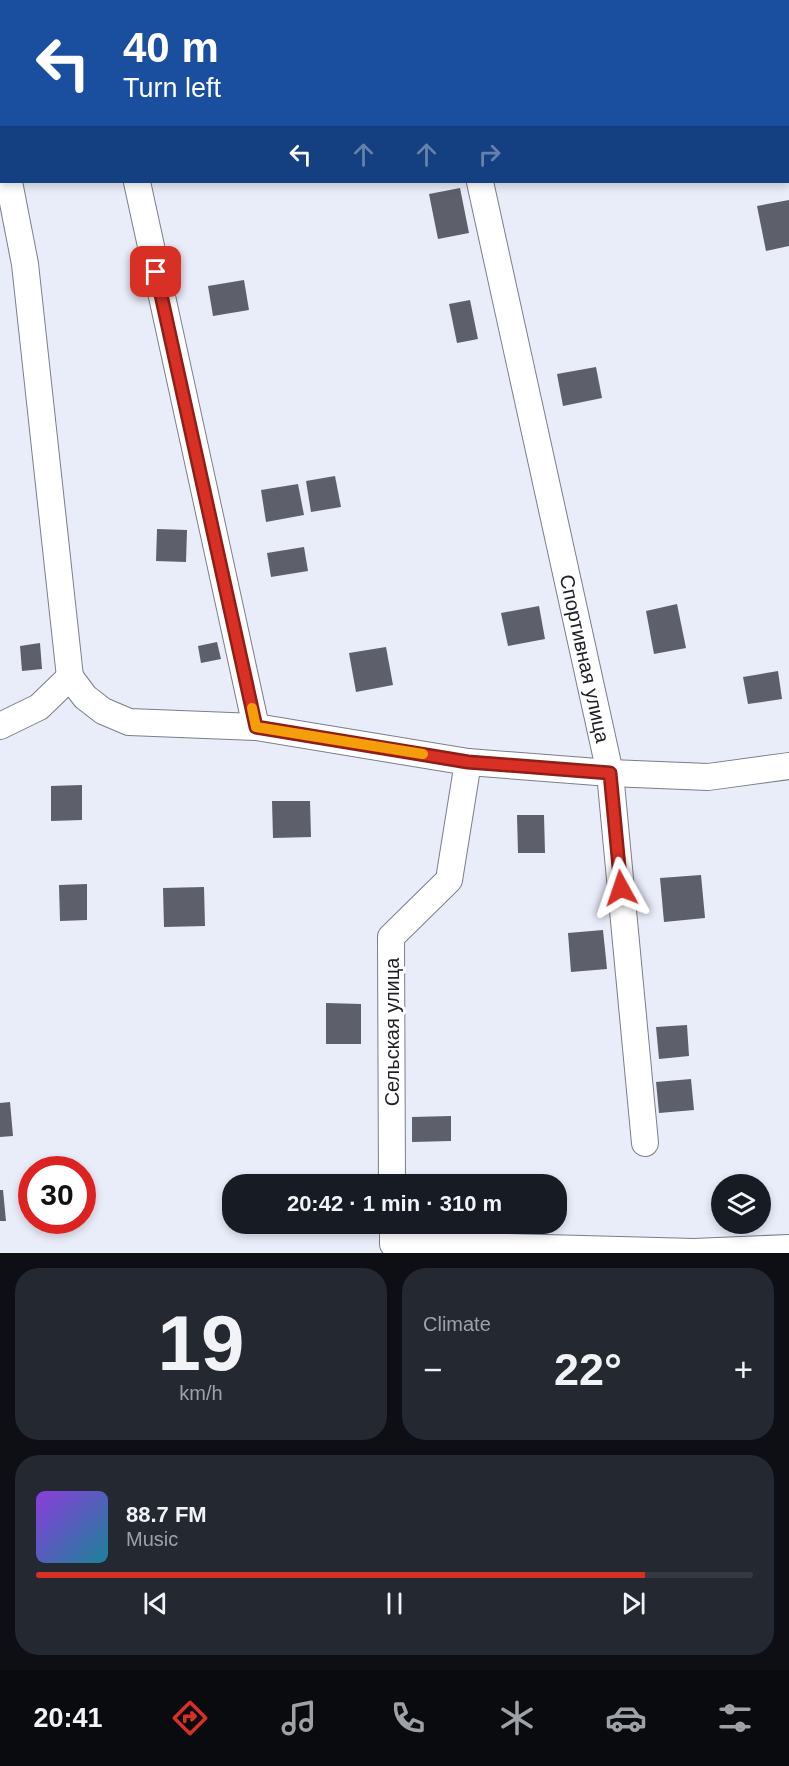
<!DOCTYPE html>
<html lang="en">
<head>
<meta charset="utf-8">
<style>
  body { margin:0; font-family:Helvetica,sans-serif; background:#242831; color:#f1f3f6; height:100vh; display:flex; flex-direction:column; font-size:22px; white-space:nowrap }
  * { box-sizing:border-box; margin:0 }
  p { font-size:20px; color:#9ea1a6 }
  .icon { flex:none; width:33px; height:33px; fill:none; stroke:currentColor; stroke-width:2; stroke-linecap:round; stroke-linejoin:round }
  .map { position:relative; height:1253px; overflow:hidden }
  .side { display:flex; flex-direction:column; gap:15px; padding:15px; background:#0d0f14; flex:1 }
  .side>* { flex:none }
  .guide { position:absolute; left:0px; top:0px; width:789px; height:183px; box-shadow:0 3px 9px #0003; background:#1a4fa0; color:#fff; overflow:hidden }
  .fabs { position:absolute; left:711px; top:1174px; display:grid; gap:12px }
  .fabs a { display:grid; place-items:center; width:60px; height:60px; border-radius:50%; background:#171b24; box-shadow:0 3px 9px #0003; font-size:30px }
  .speed { position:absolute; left:18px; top:1156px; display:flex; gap:12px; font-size:30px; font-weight:700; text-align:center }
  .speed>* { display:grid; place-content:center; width:78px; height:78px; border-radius:50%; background:#171b24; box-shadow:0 3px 9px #0003; line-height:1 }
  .speed .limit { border:9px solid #d22; background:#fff; color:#111 }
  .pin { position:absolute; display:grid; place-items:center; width:51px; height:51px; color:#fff; margin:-26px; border-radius:12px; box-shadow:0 3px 9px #0006 }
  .me { position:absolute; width:66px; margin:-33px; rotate:355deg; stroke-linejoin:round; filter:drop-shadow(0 0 4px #0008) }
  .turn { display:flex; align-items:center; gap:21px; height:126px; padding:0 24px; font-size:27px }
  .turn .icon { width:78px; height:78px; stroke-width:2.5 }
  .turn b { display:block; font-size:42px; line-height:51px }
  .lanes { display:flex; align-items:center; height:57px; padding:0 24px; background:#0003; justify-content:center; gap:30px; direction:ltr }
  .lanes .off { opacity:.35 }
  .big { font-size:45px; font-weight:800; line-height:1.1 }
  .side .widget { flex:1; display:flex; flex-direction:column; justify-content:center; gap:9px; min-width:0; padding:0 21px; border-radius:24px; background:#242831 }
  .side .dial { align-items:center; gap:0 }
  .dial b { font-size:78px; line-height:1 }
  .song { display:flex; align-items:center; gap:18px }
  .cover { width:72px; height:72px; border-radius:9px; background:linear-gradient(135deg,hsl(270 70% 55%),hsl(190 70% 35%)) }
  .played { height:6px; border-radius:3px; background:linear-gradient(90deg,#d93025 85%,#363941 85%) }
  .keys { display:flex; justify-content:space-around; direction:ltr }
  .heat { display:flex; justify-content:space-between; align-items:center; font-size:33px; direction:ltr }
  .side .tiles { flex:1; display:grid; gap:15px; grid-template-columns:1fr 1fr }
  .widget:last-child { grid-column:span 2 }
  .trip { position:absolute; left:222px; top:1174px; width:345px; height:60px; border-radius:24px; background:#171b24; box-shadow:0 3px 9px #0003; font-weight:800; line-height:60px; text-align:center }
  .dock { display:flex; height:96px; justify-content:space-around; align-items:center; background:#090b0e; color:#9ea1a6 }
  .dock .icon { width:42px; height:42px }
  .dock .on { color:#d93025 }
  .dock b { font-size:27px; color:#f1f3f6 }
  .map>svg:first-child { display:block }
  .building { fill:#5d5f6b }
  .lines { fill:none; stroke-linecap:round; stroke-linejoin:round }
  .minor-casing { stroke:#7b7e8a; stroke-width:28 }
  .minor { stroke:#fff; stroke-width:26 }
  .route-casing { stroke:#8d1f18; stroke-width:15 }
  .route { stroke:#d93025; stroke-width:10 }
  .slow { stroke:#f59e0b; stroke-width:10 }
  .labels { text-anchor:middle; stroke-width:6; stroke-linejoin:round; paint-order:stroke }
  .street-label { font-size:20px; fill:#202126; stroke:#fff }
</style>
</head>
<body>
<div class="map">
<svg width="789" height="1253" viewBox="0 0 789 1253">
  <rect width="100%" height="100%" fill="#e9ecf9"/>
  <!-- building -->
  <g class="building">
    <polygon points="460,188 469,233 438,239 429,194"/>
    <polygon points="789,200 789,246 766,251 757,206"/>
    <polygon points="244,280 249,310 213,316 208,286"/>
    <polygon points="470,300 478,339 457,343 449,304"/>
    <polygon points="596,367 602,398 563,406 557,374"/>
    <polygon points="335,476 341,507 311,512 306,481"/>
    <polygon points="298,484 304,515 266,522 261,490"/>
    <polygon points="157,529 187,530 186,562 156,561"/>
    <polygon points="304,547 308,571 271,577 267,553"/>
    <polygon points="677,604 686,648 654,654 646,611"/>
    <polygon points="539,606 545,639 508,646 501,613"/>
    <polygon points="217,642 221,659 201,663 198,646"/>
    <polygon points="40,643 42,669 22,671 20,646"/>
    <polygon points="386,647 393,685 356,692 349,653"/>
    <polygon points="778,671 782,699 748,704 743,677"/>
    <polygon points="82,785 82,820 51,821 51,786"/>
    <polygon points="272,801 310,801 311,837 273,838"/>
    <polygon points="517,815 544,815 545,853 518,853"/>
    <polygon points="701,875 705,918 664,922 660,878"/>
    <polygon points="87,884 87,920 60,921 59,885"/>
    <polygon points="204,887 205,926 164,927 163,888"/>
    <polygon points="603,930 607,969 571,972 568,933"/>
    <polygon points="326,1003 361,1004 361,1044 326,1044"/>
    <polygon points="687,1025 689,1056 659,1059 656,1027"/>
    <polygon points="691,1079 694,1110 659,1113 656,1082"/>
    <polygon points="10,1102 13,1136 0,1137 0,1103"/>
    <polygon points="451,1116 451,1141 412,1142 412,1117"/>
    <polygon points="0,1190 3,1190 6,1221 0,1221"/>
  </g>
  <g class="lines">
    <!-- minor casing -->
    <g class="minor-casing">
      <g id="minor">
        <polyline points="440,0 441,2"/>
        <polyline points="0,145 2,151"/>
        <polyline points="9,182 25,264 70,677"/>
        <polyline points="137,182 256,727"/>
        <path id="s1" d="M 480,182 L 610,773 L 645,1143"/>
        <polyline points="0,726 39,707 70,677 85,697 103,711 129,722 256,727 468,762 610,773 708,777 789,766"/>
        <polyline points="392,1185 391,937 449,880 468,762"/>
        <polyline points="393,1224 393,1244 694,1252 789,1248"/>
      </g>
    </g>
    <!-- minor -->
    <use href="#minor" class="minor"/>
  </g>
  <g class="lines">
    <!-- route casing -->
    <g class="route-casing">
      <polyline id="route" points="156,272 256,727 468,762 610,773 621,888"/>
    </g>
    <!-- route -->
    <use href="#route" class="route"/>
    <!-- slow -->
    <polyline class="slow" points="252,708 256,727 423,754"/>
  </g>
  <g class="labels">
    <!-- street labels -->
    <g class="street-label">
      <text dy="7" stroke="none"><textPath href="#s1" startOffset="488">Спортивная улица</textPath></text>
      <text transform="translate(392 1032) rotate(-90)" y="7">Сельская улица</text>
    </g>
  </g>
</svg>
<div class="fabs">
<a><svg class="icon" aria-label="layers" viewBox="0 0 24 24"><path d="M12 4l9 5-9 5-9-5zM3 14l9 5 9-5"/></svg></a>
</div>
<div class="speed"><div class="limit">30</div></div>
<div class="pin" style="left:156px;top:272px;background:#d93025"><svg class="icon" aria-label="arrive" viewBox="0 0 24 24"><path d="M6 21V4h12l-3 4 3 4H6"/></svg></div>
<svg class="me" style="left:621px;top:888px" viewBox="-20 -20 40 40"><path d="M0-17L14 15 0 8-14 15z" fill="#d93025" stroke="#fff" stroke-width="4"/></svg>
<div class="trip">20:42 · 1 min · 310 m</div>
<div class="guide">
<div class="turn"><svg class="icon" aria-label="left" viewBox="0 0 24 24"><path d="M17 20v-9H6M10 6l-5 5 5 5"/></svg><div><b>40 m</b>Turn left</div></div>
<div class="lanes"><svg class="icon" aria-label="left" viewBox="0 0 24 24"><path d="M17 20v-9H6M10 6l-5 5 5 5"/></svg><svg class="icon off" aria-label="ahead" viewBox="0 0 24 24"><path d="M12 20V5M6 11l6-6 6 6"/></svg><svg class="icon off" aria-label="ahead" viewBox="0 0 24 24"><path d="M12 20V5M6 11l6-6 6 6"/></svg><svg class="icon off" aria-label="right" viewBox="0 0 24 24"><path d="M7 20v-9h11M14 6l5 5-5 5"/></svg></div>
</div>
</div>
<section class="side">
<div class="tiles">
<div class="widget dial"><b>19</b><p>km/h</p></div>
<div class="widget"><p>Climate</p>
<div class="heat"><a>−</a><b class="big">22°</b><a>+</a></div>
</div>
<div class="widget">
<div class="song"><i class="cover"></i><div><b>88.7 FM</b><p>Music</p></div></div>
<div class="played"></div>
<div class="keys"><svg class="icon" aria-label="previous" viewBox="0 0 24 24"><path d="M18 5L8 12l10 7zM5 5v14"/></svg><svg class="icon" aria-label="pause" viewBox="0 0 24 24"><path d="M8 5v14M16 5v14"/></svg><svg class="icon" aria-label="next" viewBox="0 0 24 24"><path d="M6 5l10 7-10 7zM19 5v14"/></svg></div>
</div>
</div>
</section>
<nav class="dock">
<b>20:41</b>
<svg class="icon on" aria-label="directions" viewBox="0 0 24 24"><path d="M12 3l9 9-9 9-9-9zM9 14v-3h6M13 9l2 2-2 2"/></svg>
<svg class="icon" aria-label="music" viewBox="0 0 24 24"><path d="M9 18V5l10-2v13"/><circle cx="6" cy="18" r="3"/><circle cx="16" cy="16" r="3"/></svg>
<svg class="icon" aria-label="phone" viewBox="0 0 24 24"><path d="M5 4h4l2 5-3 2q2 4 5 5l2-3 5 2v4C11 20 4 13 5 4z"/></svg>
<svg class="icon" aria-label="climate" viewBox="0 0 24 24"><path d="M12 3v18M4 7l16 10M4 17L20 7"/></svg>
<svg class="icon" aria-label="car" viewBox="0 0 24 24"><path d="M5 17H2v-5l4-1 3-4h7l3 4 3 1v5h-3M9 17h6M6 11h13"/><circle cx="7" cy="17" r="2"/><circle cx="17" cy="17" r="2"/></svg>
<svg class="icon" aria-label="filters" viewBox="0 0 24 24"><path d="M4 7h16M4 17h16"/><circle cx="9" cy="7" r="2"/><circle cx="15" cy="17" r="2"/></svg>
</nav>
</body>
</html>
